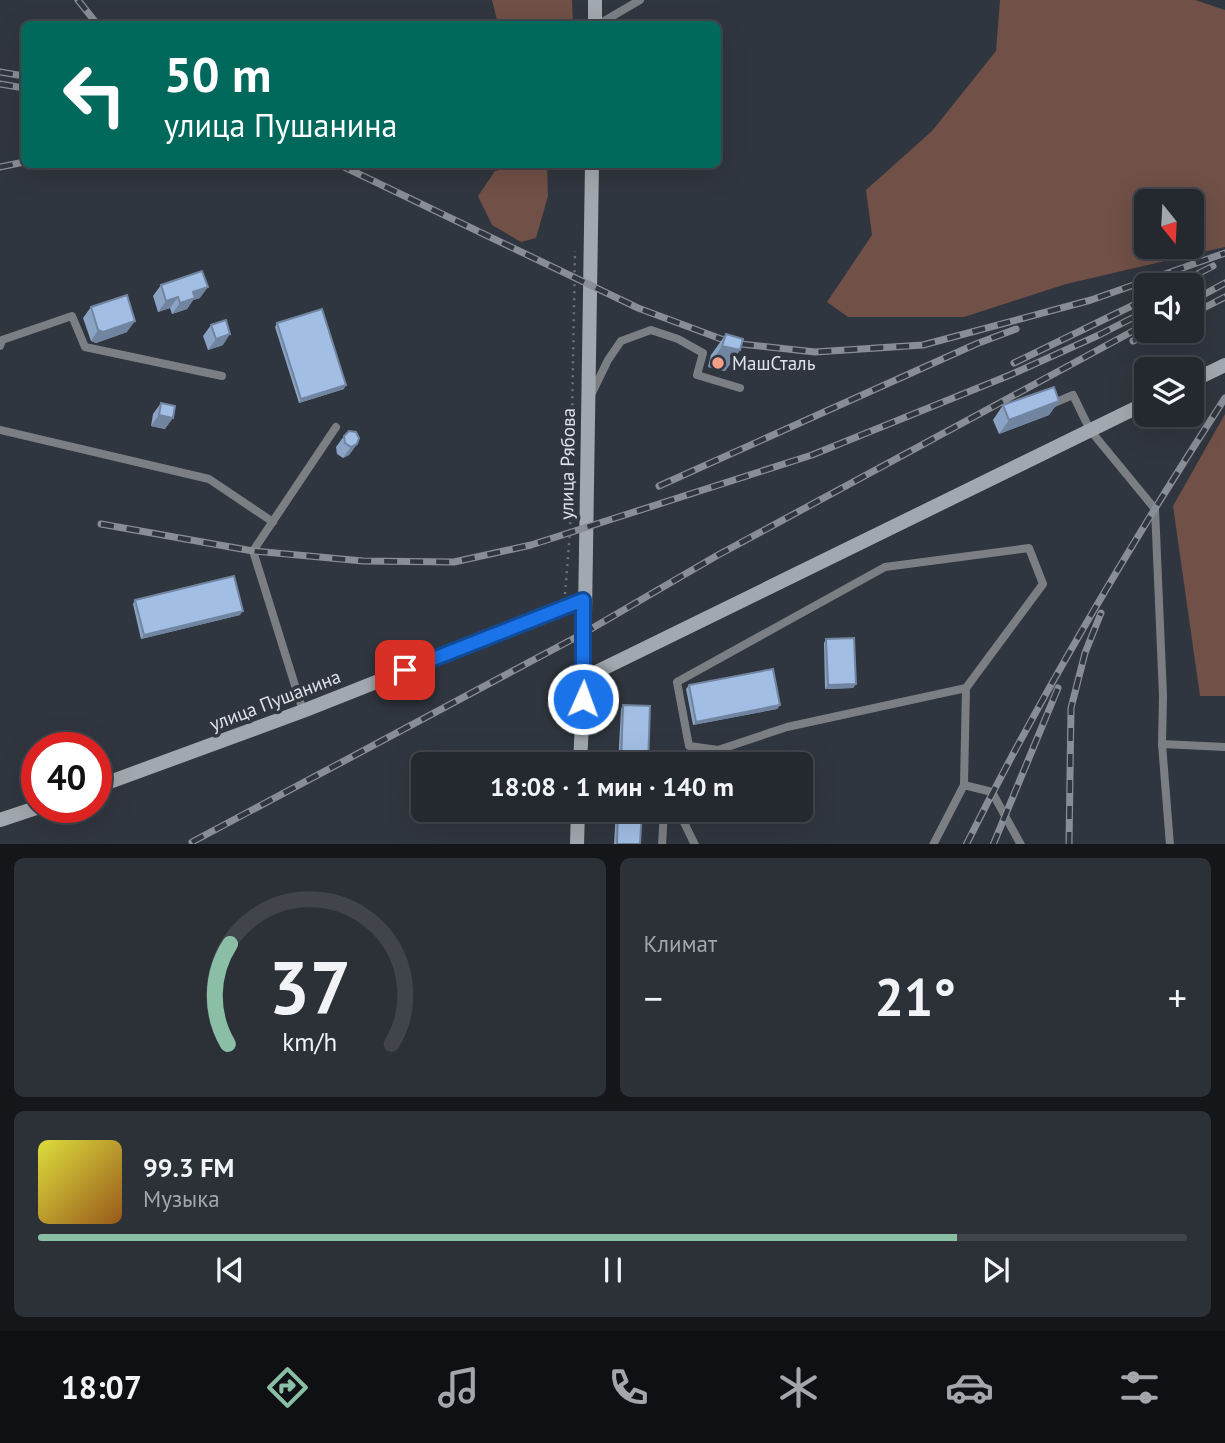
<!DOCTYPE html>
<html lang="ru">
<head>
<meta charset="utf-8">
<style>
  body { margin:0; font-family:"PT Sans",sans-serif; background:#2c3037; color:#f1f3f6; height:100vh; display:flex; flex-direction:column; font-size:26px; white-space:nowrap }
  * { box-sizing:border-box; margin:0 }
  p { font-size:23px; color:#a3a6aa }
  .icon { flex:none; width:38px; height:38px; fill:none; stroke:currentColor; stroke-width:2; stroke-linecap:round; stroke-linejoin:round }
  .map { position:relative; height:844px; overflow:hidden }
  .sheet { display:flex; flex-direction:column; gap:14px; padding:14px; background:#14161a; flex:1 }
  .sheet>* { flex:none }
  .banner { position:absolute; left:21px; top:21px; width:700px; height:147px; border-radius:10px; box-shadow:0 7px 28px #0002,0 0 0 2px #41444b; background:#00695c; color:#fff; overflow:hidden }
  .needle { width:46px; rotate:162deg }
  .fabs { position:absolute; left:1134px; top:189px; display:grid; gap:14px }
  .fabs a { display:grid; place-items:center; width:70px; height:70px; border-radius:10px; background:#24282f; box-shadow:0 7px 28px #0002,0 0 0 2px #41444b; font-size:35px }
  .speed { position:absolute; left:21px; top:732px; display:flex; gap:14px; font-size:35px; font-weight:700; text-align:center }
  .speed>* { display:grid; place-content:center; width:91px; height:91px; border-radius:50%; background:#24282f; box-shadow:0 7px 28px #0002,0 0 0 2px #41444b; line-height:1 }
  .speed .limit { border:10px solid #d22; background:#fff; color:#111 }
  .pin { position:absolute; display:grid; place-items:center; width:60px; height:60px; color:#fff; margin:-30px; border-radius:14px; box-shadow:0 4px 10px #0006 }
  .me { position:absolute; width:77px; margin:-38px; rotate:2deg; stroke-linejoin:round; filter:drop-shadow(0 0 5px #0008) }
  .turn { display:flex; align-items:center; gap:24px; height:147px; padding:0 28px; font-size:32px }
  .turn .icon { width:91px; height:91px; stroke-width:2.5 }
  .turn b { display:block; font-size:49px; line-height:60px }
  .big { font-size:52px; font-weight:700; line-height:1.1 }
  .sheet .card { flex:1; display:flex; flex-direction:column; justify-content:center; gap:10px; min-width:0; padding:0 24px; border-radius:10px; background:#2c3037 }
  .sheet .dial { align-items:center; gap:0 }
  .dial svg { height:182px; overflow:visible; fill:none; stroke:#41444b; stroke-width:7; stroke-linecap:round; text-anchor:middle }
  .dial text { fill:#f1f3f6; stroke:none }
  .song { display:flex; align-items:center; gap:21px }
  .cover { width:84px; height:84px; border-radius:10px; background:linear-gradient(135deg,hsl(60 70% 55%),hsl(30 70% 35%)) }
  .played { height:7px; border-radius:4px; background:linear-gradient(90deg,#8abfa5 80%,#41444b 80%) }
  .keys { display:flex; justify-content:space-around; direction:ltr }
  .heat { display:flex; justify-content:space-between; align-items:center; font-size:38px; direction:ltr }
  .sheet .tiles { flex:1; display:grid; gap:14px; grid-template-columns:1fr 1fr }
  .card:last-child { grid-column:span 2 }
  .trip { position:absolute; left:411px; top:752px; width:402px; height:70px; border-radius:10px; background:#24282f; box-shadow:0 7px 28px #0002,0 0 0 2px #41444b; font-weight:700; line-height:70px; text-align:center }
  .menu { display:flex; height:112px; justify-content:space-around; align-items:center; background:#0e1013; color:#a3a6aa }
  .menu .icon { width:49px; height:49px }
  .menu .active { color:#8abfa5 }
  .menu b { font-size:32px; color:#f1f3f6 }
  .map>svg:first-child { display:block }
  .green { fill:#705047; fill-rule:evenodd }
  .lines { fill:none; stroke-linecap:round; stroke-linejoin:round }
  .path { stroke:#6d727a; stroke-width:2.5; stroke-dasharray:2 5; stroke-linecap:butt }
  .lane { stroke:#7b7f83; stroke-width:8 }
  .secondary { stroke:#a2a8af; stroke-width:14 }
  .rail-casing { stroke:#898e96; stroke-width:7 }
  .rail { stroke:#30363f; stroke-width:4.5; stroke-dasharray:13; stroke-linecap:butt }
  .wall { fill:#8ba3c4 }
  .shaded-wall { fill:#7185a0 }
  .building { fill:#a2bee4; stroke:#7185a0; stroke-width:2 }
  .route-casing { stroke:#114b97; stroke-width:18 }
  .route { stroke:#1a73e8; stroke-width:12 }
  .poi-dot { fill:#f39f85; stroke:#30363f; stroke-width:2.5 }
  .labels { text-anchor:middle; stroke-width:7; stroke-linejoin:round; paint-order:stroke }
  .poi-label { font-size:19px; fill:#dfe3e9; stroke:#30363f; text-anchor:start }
  .street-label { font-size:19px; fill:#dfe3e9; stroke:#30363f }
</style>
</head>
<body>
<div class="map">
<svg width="1225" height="845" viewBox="0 0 1225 845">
  <rect width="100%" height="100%" fill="#30363f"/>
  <!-- green -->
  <g class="green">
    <polygon points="492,0 572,0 573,24 498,24"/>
    <path d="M 1000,0 L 1195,0 L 1225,10 L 1225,247 L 1066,284 L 964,317 L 848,317 L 827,302 L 872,235 L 866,190 L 932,131 L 996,51 ZM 1146,201 L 1192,201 L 1192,247 L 1146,247 Z"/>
    <polygon points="516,165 547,165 548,196 536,238 521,242 492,225 478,196 495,171"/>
    <polygon points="1225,414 1225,696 1200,696 1173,506"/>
  </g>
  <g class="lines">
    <!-- path -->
    <polyline class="path" points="565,594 570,532 575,251"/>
    <!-- lane -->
    <g class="lane">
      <polyline points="599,24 640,0"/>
      <polyline points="0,346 2,340 72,316 85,347 222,376"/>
      <polyline points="592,393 608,360 621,341 651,330 678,339 703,353 697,375 740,388"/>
      <polyline points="1054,403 1073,395 1090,430 1155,509 1163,696 1162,744 1170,845"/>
      <polyline points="0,430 209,479 273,522"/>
      <polyline points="303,711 253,551 336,427"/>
      <polyline points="1162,744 1225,747"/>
      <polyline points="696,765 718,750 787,727 966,688 1043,584 1029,548 885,567 677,682 689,746 718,750"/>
      <polyline points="964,785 992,792 1021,845"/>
      <polyline points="678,810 695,845"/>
      <polyline points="662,845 664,810"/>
      <polyline points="933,845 964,785 966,688"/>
    </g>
    <!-- secondary -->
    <g class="secondary">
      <polyline points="595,24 595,0"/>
      <polyline points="1192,381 1225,365"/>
      <polyline points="584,678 1146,403"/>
      <polyline points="580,765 584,678 592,164"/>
      <polyline points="96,787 303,711 583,600"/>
      <polyline points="0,820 39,807"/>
      <polyline points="577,845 578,810"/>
    </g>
    <!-- rail casing -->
    <g class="rail-casing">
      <g id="rail">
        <polyline points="78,0 97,24"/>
        <polyline points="0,72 24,76"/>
        <polyline points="0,84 24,88"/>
        <polyline points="338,164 638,308 732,343 815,352 923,345 1091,300 1225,253"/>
        <polyline points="0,167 24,162"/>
        <polyline points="1176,285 1213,266"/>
        <polyline points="1192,301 1225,283"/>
        <polyline points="1192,314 1225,297"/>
        <polyline points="1133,341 1157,331"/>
        <polyline points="1014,363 1146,299"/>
        <polyline points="659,486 976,344 1016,329"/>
        <polyline points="101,524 253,551 363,561 454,562 531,545 812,455 1010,375 1099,335 1146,311"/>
        <polyline points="192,842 584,633 718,555 1146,324"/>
        <path d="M 966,845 C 1043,691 1131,543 1225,398"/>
        <polyline points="993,845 1058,688"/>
        <polyline points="1069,845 1071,708 1085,653 1101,613"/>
      </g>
    </g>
    <!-- rail -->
    <use href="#rail" class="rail"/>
  </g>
  <!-- wall -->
  <g class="wall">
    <polygon points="161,285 200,298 193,300 187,309 172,314 170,308 158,312 153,296"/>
    <polygon points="91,307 127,332 96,343 91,341 83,318"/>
    <polygon points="277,323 344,389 299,403 275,327"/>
    <polygon points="211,325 223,345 208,350 203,336"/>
    <polygon points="726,334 740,350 725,371 708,367 711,355"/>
    <polygon points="1059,401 1049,415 999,434 993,420 1003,405"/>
    <polygon points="161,403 165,429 151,426 153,414"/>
    <polygon points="344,436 357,444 349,455 343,458 337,454 336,447"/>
    <polygon points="135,600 240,615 141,639 133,604"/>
    <polygon points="826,639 856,684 853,688 825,689 824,643"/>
    <polygon points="689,685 780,705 777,709 693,725 686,689"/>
    <polygon points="623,705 648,765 618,765 621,709"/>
    <polygon points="616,810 642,810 640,844 614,844"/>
  </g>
  <!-- shaded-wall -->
  <g class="shaded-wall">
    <polygon points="208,287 200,298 193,300 187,309 172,314 180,303 193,292"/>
    <polygon points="178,297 170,308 158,312 166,301"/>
    <polygon points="135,321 127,332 96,343 91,341 98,330"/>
    <polygon points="230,334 223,345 208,350 216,339"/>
    <polygon points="722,346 740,350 725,371 708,367"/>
    <polygon points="346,385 344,389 299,403 301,399"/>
    <polygon points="1059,401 1049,415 999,434 1009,420"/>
    <polygon points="159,415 173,418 165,429 151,426"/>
    <polygon points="357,444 349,455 343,458 351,447"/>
    <polygon points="243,611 240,615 141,639 144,635"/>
    <polygon points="856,684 853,688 825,689 828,685"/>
    <polygon points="780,705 777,709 693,725 696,722"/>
  </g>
  <!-- building -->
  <g class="building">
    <polygon points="202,271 208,287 193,292 195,298 180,303 178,297 166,301 161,285"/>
    <polygon points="127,295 135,321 103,332 98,330 91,307"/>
    <polygon points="322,309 346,385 301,399 277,323"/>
    <polygon points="226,320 230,334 216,339 211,325"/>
    <polygon points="726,334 743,339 740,350 722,346"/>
    <polygon points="1054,387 1059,401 1009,420 1003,405"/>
    <polygon points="161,403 175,406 173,418 159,415"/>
    <polygon points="349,431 356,432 359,438 357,444 351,447 345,443 344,436"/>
    <polygon points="234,576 243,611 144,635 135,600"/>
    <polygon points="854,638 856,684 828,685 826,639"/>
    <polygon points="773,669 780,705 696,722 689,685"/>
    <polygon points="623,705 650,706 648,765 621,765"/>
    <polygon points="618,810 642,810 640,844 617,844"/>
  </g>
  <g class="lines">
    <!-- route casing -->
    <g class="route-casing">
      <polyline id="route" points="405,670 583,600 583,699"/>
    </g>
    <!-- route -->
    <use href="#route" class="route"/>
  </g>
  <!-- markers -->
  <circle class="poi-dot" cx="718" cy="363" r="7"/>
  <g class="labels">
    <!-- poi labels -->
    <g class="poi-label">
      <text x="732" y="370">МашСталь</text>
    </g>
    <!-- street labels -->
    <g class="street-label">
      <text transform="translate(567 464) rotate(-89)" y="7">улица Рябова</text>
      <text transform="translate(275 700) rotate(-21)" y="7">улица Пушанина</text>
    </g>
  </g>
</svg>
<div class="fabs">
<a><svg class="needle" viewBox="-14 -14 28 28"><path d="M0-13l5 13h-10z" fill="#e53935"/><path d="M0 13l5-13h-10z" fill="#a3a6aa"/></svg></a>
<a><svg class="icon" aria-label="sound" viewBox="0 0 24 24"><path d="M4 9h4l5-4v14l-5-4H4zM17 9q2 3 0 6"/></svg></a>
<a><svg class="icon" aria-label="layers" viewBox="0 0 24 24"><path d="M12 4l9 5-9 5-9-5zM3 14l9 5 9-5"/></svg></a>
</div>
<div class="speed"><div class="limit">40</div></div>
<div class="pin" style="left:405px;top:670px;background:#d93025"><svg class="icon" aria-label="arrive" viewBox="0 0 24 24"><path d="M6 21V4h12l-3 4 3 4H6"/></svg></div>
<svg class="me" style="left:583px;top:699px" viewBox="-20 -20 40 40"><circle r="17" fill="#1a73e8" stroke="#fff" stroke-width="3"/><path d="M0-11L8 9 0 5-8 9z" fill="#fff"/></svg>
<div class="trip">18:08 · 1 мин · 140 m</div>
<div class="banner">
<div class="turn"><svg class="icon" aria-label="left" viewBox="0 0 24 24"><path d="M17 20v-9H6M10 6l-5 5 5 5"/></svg><div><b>50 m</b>улица Пушанина</div></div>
</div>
</div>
<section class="sheet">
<div class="tiles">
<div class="card dial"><svg viewBox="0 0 100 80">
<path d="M14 69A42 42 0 1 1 86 69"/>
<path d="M14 69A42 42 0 0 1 15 25" stroke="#8abfa5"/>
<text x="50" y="56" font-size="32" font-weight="700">37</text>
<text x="50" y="72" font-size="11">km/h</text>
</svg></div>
<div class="card"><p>Климат</p>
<div class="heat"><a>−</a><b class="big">21°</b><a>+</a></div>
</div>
<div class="card">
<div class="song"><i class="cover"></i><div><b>99.3 FM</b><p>Музыка</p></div></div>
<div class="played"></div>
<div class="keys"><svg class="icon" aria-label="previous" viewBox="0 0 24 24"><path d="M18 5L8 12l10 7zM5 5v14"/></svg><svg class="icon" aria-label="pause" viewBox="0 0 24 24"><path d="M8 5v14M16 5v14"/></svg><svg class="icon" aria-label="next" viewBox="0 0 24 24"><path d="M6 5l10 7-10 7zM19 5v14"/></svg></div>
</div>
</div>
</section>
<nav class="menu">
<b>18:07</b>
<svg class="icon active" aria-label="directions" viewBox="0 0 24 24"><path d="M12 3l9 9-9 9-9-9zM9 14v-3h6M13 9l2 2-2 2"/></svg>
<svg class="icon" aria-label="music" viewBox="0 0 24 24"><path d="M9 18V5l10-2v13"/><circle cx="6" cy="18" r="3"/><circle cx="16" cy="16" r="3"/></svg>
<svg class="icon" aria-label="phone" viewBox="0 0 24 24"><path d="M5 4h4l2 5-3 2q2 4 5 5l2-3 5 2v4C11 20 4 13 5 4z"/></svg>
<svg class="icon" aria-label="climate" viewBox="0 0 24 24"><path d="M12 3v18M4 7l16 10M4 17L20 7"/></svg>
<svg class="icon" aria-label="car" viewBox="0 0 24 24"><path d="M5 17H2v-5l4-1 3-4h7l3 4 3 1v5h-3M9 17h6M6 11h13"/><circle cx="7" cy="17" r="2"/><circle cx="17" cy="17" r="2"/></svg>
<svg class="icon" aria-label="filters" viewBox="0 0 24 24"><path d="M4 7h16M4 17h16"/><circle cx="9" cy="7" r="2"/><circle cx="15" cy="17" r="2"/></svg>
</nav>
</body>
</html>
